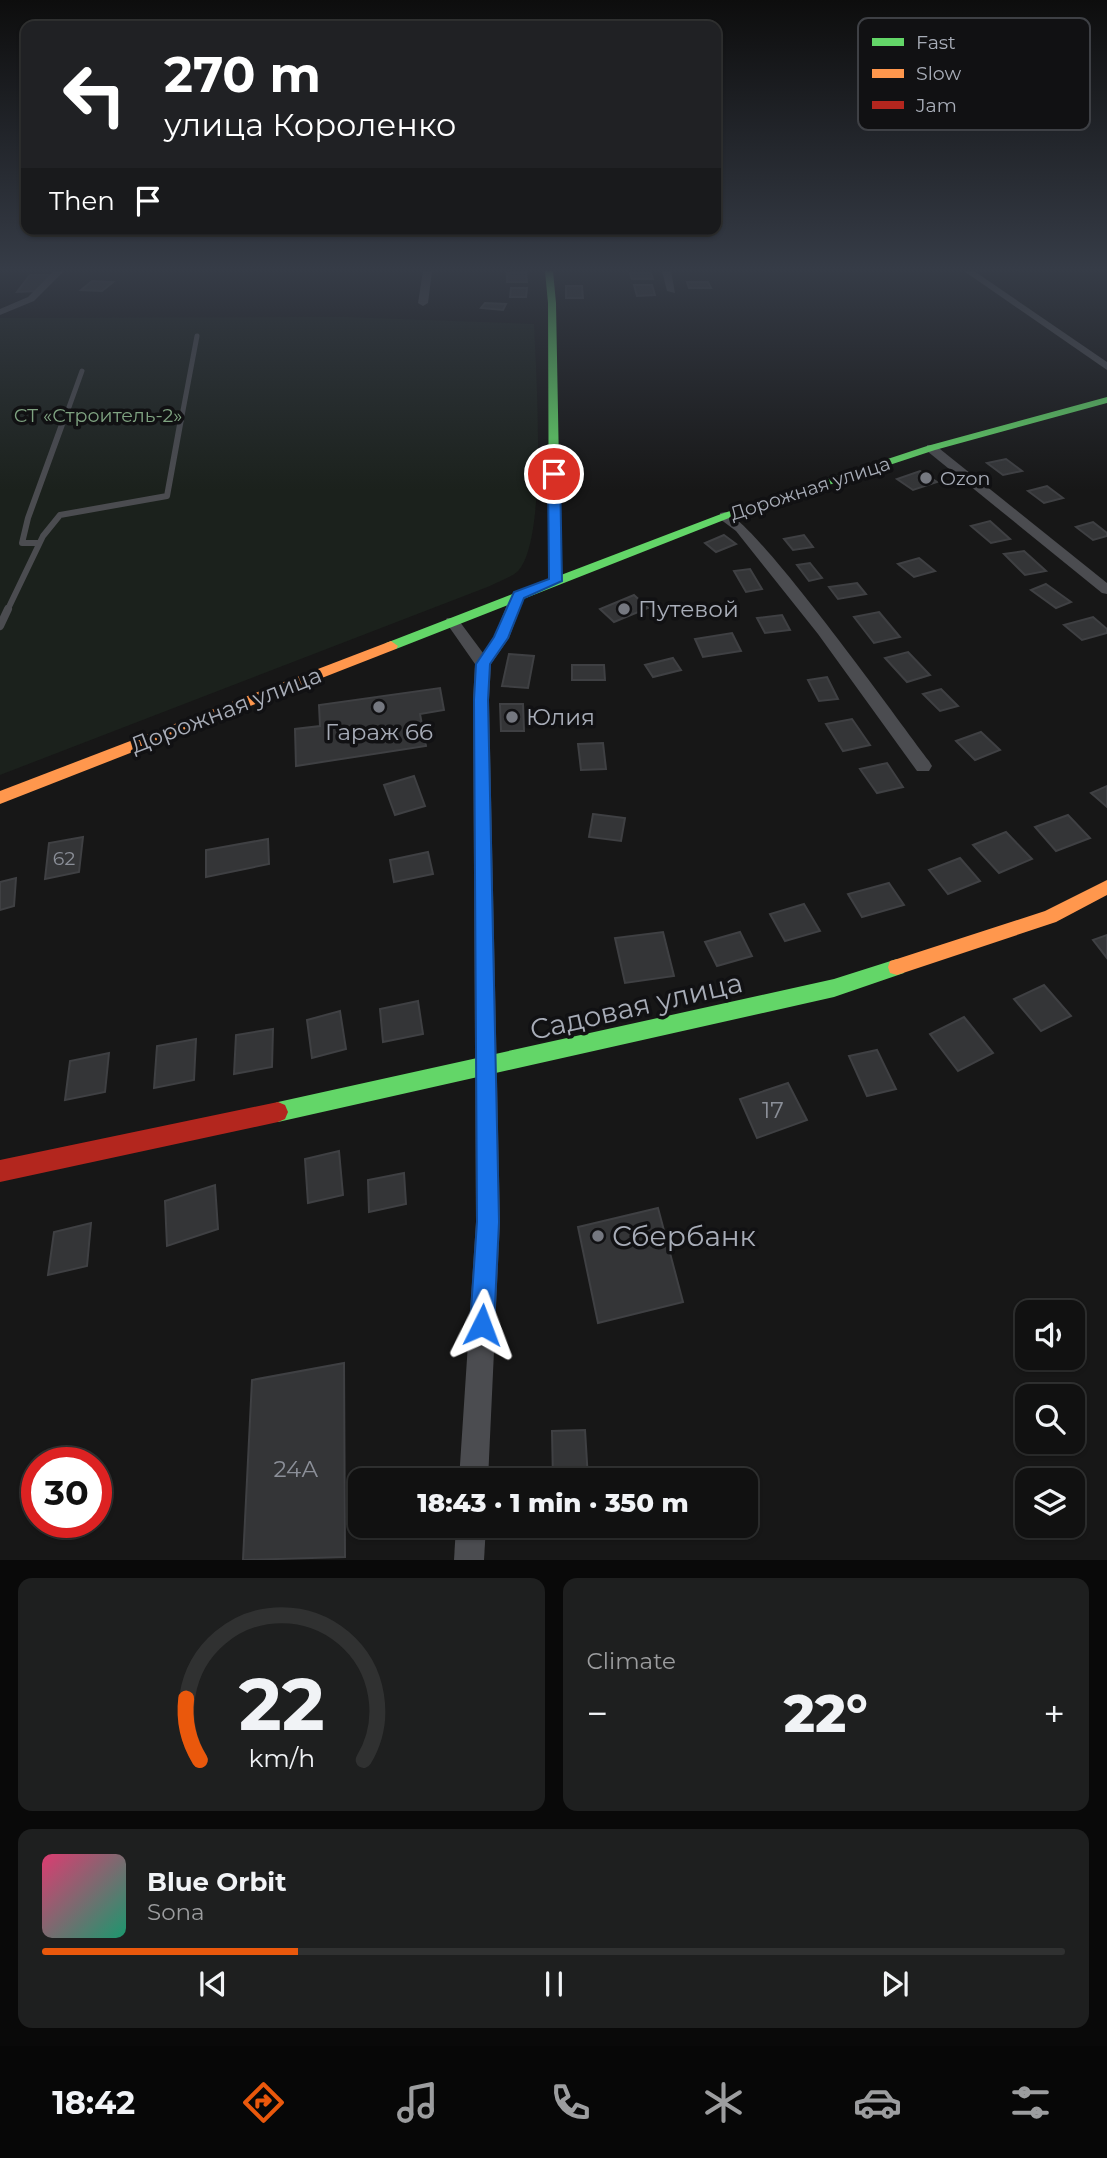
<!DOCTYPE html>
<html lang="en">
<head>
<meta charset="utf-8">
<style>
  body { margin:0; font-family:Montserrat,sans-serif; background:#1e1f1f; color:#f1f3f6; height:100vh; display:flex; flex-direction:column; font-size:26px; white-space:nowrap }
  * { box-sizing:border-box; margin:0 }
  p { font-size:23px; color:#9c9d9f }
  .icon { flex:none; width:38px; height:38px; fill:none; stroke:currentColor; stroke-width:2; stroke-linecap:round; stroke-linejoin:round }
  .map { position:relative; height:1560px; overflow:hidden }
  .drawer { display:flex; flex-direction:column; gap:18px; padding:18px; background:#090909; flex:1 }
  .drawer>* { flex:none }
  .banner { position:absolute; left:21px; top:21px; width:700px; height:214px; border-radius:14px; box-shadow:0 2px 5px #0004,0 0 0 2px #303131; background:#202124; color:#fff; overflow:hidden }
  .buttons { position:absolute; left:1015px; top:1300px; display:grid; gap:14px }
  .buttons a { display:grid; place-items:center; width:70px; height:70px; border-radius:14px; background:#111; box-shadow:0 2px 5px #0004,0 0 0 2px #303131; font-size:35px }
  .speed { position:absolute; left:21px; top:1447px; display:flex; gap:14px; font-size:35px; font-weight:700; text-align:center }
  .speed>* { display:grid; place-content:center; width:91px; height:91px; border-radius:50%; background:#111; box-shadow:0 2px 5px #0004,0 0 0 2px #303131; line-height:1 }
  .speed .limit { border:10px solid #d22; background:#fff; color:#111 }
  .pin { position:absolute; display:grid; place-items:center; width:60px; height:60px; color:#fff; margin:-30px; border:4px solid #fff; border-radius:50%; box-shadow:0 2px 7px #0007 }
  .me { position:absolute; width:77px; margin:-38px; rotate:3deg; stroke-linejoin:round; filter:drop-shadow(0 0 5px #0008) }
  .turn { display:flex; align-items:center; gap:24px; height:147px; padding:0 28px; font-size:32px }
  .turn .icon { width:91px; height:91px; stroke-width:2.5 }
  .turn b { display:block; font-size:49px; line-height:60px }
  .then { display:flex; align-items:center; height:66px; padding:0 28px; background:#0003; gap:14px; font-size:26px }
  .big { font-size:52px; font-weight:800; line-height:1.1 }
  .drawer .card { flex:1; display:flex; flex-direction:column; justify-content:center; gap:10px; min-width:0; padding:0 24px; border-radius:14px; background:#1e1f1f }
  .drawer .dial { align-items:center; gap:0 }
  .dial svg { height:182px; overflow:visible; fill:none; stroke:#303131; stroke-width:7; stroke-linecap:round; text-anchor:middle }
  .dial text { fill:#f1f3f6; stroke:none }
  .song { display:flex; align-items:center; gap:21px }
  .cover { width:84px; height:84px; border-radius:10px; background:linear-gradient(135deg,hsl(340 70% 55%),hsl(160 70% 35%)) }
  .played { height:7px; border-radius:4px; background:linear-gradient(90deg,#ea580c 25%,#303131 25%) }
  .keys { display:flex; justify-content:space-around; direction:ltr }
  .heat { display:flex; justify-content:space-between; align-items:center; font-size:38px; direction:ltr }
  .drawer .tiles { flex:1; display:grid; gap:18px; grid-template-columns:1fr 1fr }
  .card:last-child { grid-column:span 2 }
  .trip { position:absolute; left:348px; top:1468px; width:410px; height:70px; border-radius:14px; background:#111; box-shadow:0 2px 5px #0004,0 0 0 2px #303131; font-weight:800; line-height:70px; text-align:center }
  .tabs { display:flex; height:112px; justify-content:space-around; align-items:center; background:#070707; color:#9c9d9f }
  .tabs .icon { width:49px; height:49px }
  .tabs .active { color:#ea580c }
  .tabs b { font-size:32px; color:#f1f3f6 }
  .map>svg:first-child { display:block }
  .green { fill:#1b211c }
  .building { fill:#343537; stroke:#3f4043; stroke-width:2 }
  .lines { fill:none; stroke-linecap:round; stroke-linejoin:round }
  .lane-far2 { stroke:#4b4c50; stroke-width:5 }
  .lane-far1 { stroke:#4b4c50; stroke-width:6 }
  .lane { stroke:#4b4c50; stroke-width:8 }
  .street { fill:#4b4c50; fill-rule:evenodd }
  .fast { fill:#63d668; fill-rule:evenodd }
  .slow { fill:#ff974d; fill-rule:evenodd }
  .jam { fill:#b3261e; fill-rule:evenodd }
  .route { fill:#1a73e8; stroke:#114b97; stroke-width:2 }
  .poi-dot { fill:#757880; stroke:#111113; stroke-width:2.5 }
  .labels { text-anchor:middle; stroke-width:7; stroke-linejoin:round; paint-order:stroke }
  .far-park-label { font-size:19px; fill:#7fa381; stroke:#111113 }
  .far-poi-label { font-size:19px; fill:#a8adb8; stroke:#111113; text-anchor:start }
  .far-street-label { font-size:19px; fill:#a8adb8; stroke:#111113 }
  .number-label { font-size:19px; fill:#8b8f98 }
  .poi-label { font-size:23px; fill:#a8adb8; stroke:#111113; text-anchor:start }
  .street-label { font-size:23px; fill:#a8adb8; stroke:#111113 }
  .near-number-label { font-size:23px; fill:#8b8f98 }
  .near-street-label { font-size:28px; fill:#a8adb8; stroke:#111113 }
  .near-poi-label { font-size:28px; fill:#a8adb8; stroke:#111113; text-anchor:start }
  .key { fill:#111113; stroke:#3e4045; stroke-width:2 }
  .key-label { font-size:19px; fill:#a8adb8 }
</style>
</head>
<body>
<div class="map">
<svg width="1107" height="1560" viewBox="0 0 1107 1560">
  <rect width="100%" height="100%" fill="#171717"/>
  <!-- green -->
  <path class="green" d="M 345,317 L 534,324 C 536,370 548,540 518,571 C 512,577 498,582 490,586 L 0,775 L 0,318 Z"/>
  <!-- building -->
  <g class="building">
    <polygon points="526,272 527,282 507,282 507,273"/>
    <polygon points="630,273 651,273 653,279 632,279"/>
    <polygon points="30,275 51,275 38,291 17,292"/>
    <polygon points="92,281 113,282 102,291 81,290"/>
    <polygon points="687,282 708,282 711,288 689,288"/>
    <polygon points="634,285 652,285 655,295 637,296"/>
    <polygon points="566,286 582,286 583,298 566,298"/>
    <polygon points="511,288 527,288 526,297 510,297"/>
    <polygon points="485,303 506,304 503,310 481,308"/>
    <polygon points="1006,459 1022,471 1003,475 987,463"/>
    <polygon points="920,471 937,482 913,490 897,479"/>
    <polygon points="1047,486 1063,498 1044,503 1028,491"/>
    <polygon points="990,521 1010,539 991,543 971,526"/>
    <polygon points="1093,522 1107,533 1107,536 1093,540 1076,527"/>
    <polygon points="724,535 736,544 716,552 705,543"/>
    <polygon points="804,535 813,547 793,550 784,539"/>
    <polygon points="1024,551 1046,571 1025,575 1004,554"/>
    <polygon points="919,558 935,571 914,577 898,564"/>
    <polygon points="810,563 822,578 809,581 797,565"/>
    <polygon points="750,569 762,589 746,592 734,571"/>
    <polygon points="857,583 866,594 838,599 829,587"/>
    <polygon points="1046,584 1071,602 1056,608 1031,590"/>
    <polygon points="634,595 648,608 614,622 600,609"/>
    <polygon points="879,612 900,637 874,643 854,617"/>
    <polygon points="782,615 790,630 765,633 757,618"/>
    <polygon points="1093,617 1107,629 1107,633 1082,640 1064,625"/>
    <polygon points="732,633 741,651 703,657 695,639"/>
    <polygon points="908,652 930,675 907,682 885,658"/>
    <polygon points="509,654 534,656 528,688 502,686"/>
    <polygon points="673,658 681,670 653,677 645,665"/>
    <polygon points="572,665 604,665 605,680 572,680"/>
    <polygon points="827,677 838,699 819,701 808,680"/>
    <polygon points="440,688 444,710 420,714 426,746 296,766 295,729 320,726 319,705"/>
    <polygon points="941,689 958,706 940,711 923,694"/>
    <polygon points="500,704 523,704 524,731 501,731"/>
    <polygon points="852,719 870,745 843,751 826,724"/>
    <polygon points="981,732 1000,750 975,760 956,741"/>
    <polygon points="603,743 606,769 581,770 578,744"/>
    <polygon points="887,763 903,787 877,793 860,769"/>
    <polygon points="414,776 425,806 395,815 384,785"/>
    <polygon points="1107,786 1107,807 1091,793"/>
    <polygon points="593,814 625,818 621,841 589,837"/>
    <polygon points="1068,815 1090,838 1056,851 1035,827"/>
    <polygon points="1006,832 1032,859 999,873 973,845"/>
    <polygon points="83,837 79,872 45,879 49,843"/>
    <polygon points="268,839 269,864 206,877 206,850"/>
    <polygon points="428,852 433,874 394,882 390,860"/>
    <polygon points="960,858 980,881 948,894 929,870"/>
    <polygon points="16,878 14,906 0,910 0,882"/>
    <polygon points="889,883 904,905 862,917 848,894"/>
    <polygon points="804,904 820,931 785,941 770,914"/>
    <polygon points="663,932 674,976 625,983 615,938"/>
    <polygon points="740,932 752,956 717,966 705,942"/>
    <polygon points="1107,935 1107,958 1093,940"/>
    <polygon points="1044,985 1071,1016 1041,1031 1014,999"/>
    <polygon points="418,1001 423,1034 383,1042 380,1009"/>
    <polygon points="340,1011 346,1049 312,1058 307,1020"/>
    <polygon points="964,1017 993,1053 958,1071 930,1034"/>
    <polygon points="273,1029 272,1067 234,1074 236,1035"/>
    <polygon points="196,1039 194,1080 154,1088 157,1046"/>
    <polygon points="877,1050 896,1089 867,1096 849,1056"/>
    <polygon points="109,1053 105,1092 65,1100 70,1061"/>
    <polygon points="788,1083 807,1120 757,1138 740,1099"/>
    <polygon points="339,1151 343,1195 308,1203 305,1159"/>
    <polygon points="404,1173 406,1204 369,1212 368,1180"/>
    <polygon points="215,1185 218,1229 167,1246 165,1201"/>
    <polygon points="658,1208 683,1302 598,1323 578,1227"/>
    <polygon points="91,1223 87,1266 48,1275 54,1232"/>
    <polygon points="344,1363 345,1557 243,1560 252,1380"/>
    <polygon points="585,1430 588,1479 553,1480 552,1431"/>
  </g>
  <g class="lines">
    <!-- lane-far2 -->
    <g class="lane-far2">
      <polyline points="64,421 82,371"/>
      <polyline points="181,421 197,336"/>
    </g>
    <!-- lane-far1 -->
    <g class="lane-far1">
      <polyline points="39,543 22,543 28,518 64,419"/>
      <polyline points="7,611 43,536 60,515 167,496 181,419"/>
    </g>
    <!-- lane -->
    <polyline class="lane" points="0,626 8,609"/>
    <!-- street -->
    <g class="street">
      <polygon points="54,271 64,271 34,301 0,315 0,309 28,297"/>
      <polygon points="423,271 432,271 428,303 423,306 418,303"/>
      <polygon points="662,271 671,271 675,293 667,291"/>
      <polygon points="964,271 974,271 1107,362 1107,370"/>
      <polygon points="927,445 935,445 1107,583 1107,594 1102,593 927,451"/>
      <path d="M 725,512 C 757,522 899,722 929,761 L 932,766 L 929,771 L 917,771 L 818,634 L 736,531 L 720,519 L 720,513 Z"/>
      <polygon points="518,590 525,595 509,638 491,664 489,700 500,1222 488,1480 459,1480 476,1222 473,700 475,664 445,621 447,618 457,618 483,653 494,637 511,595"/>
      <polygon points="456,1526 486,1526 484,1560 454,1560"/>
    </g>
    <!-- fast -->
    <g class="fast">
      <polygon points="545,271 553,271 556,303 561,575 721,514 927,446 1107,397 1107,403 935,450 729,518 396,649 386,649 384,646 386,643 549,580 548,303"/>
      <polygon points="897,959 904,961 906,967 904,973 834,997 278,1122 271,1119 268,1112 271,1105 278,1102 834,979"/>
    </g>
    <!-- slow -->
    <g class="slow">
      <polygon points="391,641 398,646 396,649 0,804 0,791"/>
      <polygon points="1107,880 1107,895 1056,922 897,975 890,973 888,967 890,961 897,959 1045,911"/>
    </g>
    <!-- jam -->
    <polygon class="jam" points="278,1102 285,1105 288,1112 285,1119 278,1122 0,1182 0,1160"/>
  </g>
  <!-- sky -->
  <linearGradient id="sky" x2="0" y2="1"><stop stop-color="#0d0d0d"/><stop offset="0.55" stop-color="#363c47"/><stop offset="1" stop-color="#363c47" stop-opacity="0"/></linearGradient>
  <rect width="1107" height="490" fill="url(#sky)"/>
  <!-- route -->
  <polygon class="route" points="554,471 560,474 562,581 524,598 508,638 490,664 488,700 499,1222 494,1325 491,1334 482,1338 474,1334 470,1325 477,1222 474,700 476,664 494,637 514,592 549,579 548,474"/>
  <!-- markers -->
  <g class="poi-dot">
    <circle cx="926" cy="478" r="7"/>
    <circle cx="624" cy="609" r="7"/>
    <circle cx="379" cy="707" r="7"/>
    <circle cx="512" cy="717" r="7"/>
    <circle cx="598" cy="1236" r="7"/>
  </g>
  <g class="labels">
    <!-- far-park labels -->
    <g class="far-park-label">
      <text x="98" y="422">СТ «Строитель-2»</text>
    </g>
    <!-- far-poi labels -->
    <g class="far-poi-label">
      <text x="940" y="485">Ozon</text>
    </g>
    <!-- far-street labels -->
    <g class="far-street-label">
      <text transform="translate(810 488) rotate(-18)" y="7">Дорожная улица</text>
    </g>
    <!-- number labels -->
    <g class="number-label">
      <text x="64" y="865">62</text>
    </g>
    <!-- poi labels -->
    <g class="poi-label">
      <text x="638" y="617">Путевой</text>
      <text x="526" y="725">Юлия</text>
      <text x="379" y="740" text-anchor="middle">Гараж 66</text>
    </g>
    <!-- street labels -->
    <g class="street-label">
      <text transform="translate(226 710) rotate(-21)" y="8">Дорожная улица</text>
    </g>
    <!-- near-number labels -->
    <g class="near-number-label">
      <text x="773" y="1118">17</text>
      <text x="296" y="1477">24А</text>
    </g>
    <!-- near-street labels -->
    <g class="near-street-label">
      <text transform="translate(636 1006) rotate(-13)" y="10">Садовая улица</text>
    </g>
    <!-- near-poi labels -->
    <g class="near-poi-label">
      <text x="612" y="1246">Сбербанк</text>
    </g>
  </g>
  <!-- legend -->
  <rect x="858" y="18" width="232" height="112" rx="10" class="key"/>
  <rect x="872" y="38" width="32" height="8" fill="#63d668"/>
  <rect x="872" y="69" width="32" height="9" fill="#ff974d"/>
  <rect x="872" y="101" width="32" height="8" fill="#b3261e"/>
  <g class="key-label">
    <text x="916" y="49">Fast</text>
    <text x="916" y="80">Slow</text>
    <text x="916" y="112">Jam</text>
  </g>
</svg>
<div class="buttons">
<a><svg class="icon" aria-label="sound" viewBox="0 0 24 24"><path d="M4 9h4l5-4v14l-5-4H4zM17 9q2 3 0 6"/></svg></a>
<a><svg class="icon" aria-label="search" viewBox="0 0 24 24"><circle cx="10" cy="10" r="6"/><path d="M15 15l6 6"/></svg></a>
<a><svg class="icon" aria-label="layers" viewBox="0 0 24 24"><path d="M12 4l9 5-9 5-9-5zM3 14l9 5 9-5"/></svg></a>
</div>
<div class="speed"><div class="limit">30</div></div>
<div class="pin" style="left:554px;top:474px;background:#d93025"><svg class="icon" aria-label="arrive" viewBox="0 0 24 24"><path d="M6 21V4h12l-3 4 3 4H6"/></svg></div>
<svg class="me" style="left:482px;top:1325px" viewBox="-20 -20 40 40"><path d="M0-17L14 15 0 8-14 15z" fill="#1a73e8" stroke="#fff" stroke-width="4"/></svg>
<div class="trip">18:43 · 1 min · 350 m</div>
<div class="banner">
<div class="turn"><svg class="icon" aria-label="left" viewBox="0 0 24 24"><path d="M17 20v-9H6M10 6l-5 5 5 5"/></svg><div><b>270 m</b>улица Короленко</div></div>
<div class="then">Then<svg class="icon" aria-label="arrive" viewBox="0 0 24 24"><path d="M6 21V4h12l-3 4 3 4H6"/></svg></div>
</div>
</div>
<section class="drawer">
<div class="tiles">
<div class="card dial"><svg viewBox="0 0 100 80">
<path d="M14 69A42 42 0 1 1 86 69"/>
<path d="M14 69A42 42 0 0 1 8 42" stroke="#ea580c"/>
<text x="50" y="56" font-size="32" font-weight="700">22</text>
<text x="50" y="72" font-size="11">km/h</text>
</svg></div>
<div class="card"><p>Climate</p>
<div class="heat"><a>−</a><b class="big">22°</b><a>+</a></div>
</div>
<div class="card">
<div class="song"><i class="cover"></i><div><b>Blue Orbit</b><p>Sona</p></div></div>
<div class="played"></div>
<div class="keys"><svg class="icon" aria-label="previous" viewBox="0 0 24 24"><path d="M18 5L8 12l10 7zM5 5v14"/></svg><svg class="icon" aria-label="pause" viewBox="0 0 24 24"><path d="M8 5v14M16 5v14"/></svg><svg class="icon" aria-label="next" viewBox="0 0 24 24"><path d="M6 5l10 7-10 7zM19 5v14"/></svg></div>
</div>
</div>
</section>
<nav class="tabs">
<b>18:42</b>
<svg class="icon active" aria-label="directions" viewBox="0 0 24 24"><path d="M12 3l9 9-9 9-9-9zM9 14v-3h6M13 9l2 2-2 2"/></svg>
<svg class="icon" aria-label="music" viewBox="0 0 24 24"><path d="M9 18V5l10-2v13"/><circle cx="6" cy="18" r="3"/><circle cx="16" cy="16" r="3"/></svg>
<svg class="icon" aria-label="phone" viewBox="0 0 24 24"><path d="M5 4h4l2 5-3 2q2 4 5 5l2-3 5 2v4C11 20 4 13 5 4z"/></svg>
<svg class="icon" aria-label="climate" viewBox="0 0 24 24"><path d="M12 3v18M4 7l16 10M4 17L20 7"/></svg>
<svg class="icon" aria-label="car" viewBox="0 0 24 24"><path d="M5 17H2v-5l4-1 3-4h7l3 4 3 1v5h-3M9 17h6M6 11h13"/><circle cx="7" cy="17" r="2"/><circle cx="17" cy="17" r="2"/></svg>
<svg class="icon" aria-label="filters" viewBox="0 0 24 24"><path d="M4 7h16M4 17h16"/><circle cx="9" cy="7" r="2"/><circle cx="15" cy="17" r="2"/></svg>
</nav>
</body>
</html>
